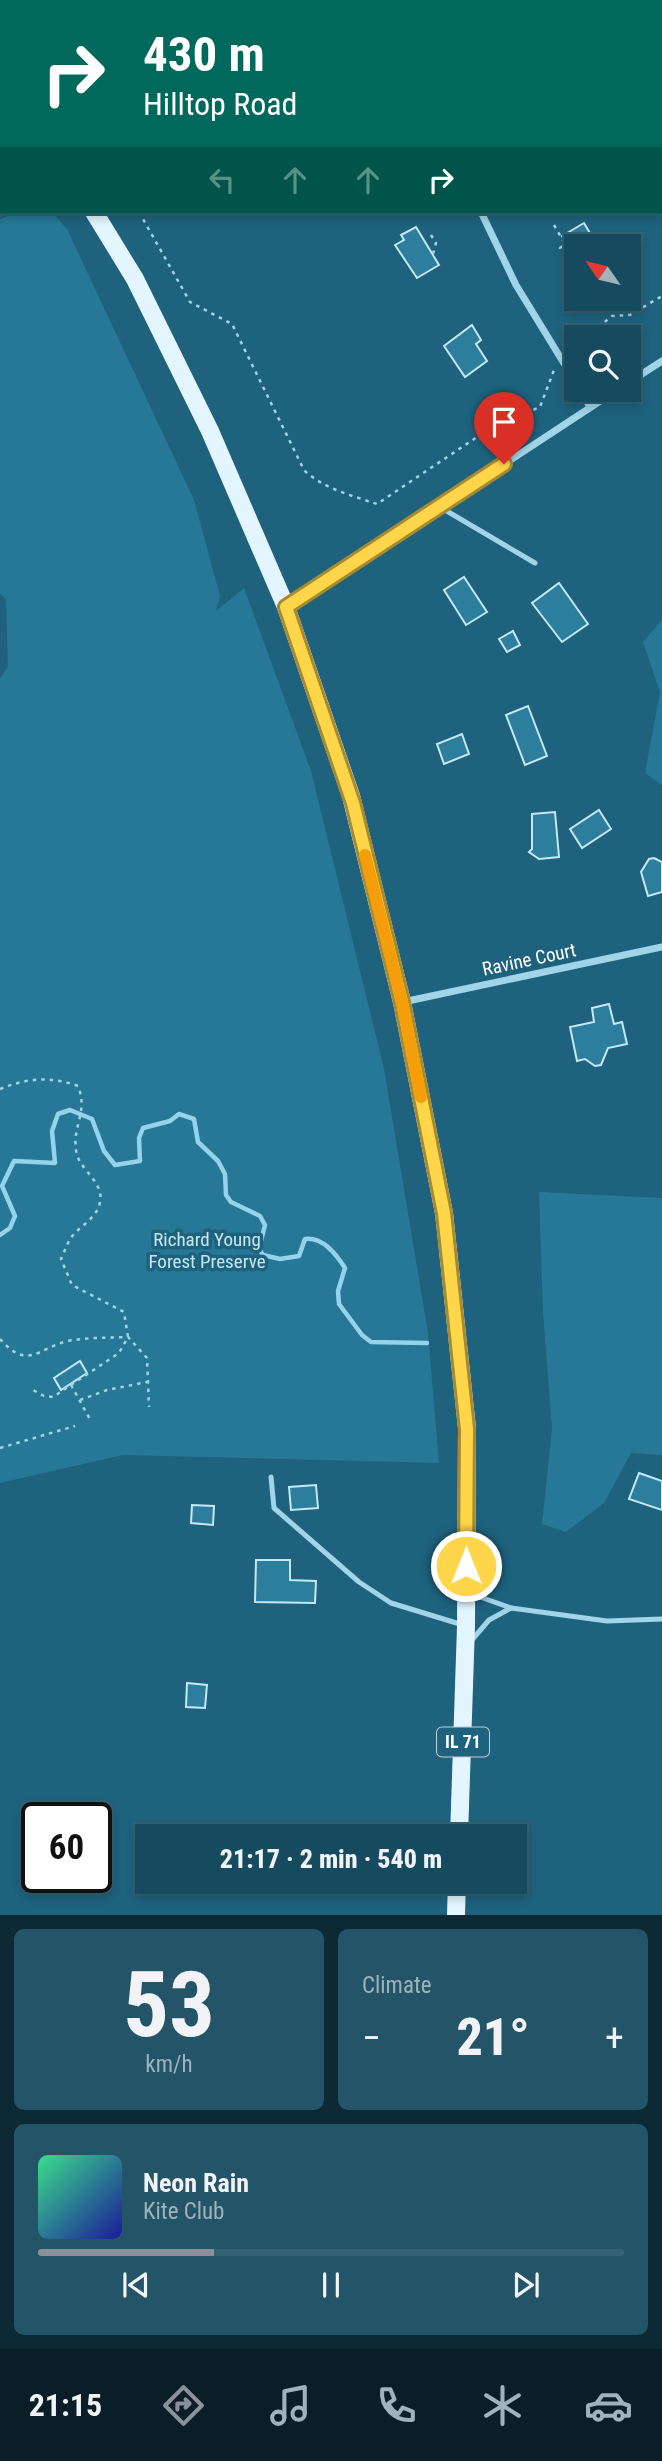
<!DOCTYPE html>
<html lang="en">
<head>
<meta charset="utf-8">
<style>
  body { margin:0; font-family:"Roboto Condensed",sans-serif; background:#235467; color:#f1f3f6; height:100vh; display:flex; flex-direction:column; font-size:26px; white-space:nowrap }
  * { box-sizing:border-box; margin:0 }
  p { font-size:23px; color:#9eb3bc }
  .icon { flex:none; width:38px; height:38px; fill:none; stroke:currentColor; stroke-width:2; stroke-linecap:round; stroke-linejoin:round }
  .map { position:relative; height:1915px; overflow:hidden }
  .drawer { display:flex; flex-direction:column; gap:14px; padding:14px; background:#0c2934; flex:1 }
  .drawer>* { flex:none }
  .guide { position:absolute; left:0px; top:0px; width:663px; height:214px; box-shadow:0 4px 10px #0003,0 0 0 2px #356273; background:#00695c; color:#fff; overflow:hidden }
  .needle { width:46px; rotate:304deg }
  .tools { position:absolute; left:564px; top:234px; display:grid; gap:14px }
  .tools a { display:grid; place-items:center; width:77px; height:77px; border-radius:0px; background:#164a5e; box-shadow:0 4px 10px #0003,0 0 0 2px #356273; font-size:35px }
  .speed { position:absolute; left:21px; top:1802px; display:flex; gap:14px; font-size:35px; font-weight:700; text-align:center }
  .speed>* { display:grid; place-content:center; width:91px; height:91px; border-radius:50%; background:#164a5e; box-shadow:0 4px 10px #0003,0 0 0 2px #356273; line-height:1 }
  .speed .limit { border:4px solid #111; border-radius:10px; background:#fff; color:#111 }
  .pin { position:absolute; display:grid; place-items:center; width:60px; height:60px; color:#fff; margin:-72px -30px; border-radius:50% 50% 50% 0; rotate:-45deg; box-shadow:0 0 7px #0007 }
  .pin .icon { rotate:45deg }
  .me { position:absolute; width:77px; margin:-38px; rotate:0deg; stroke-linejoin:round; filter:drop-shadow(0 0 5px #0008) }
  .turn { display:flex; align-items:center; gap:24px; height:147px; padding:0 28px; font-size:32px }
  .turn .icon { width:91px; height:91px; stroke-width:2.5 }
  .turn b { display:block; font-size:49px; line-height:60px }
  .lanes { display:flex; align-items:center; height:66px; padding:0 28px; background:#0003; justify-content:center; gap:35px; direction:ltr }
  .lanes .off { opacity:.35 }
  .big { font-size:52px; font-weight:800; line-height:1.1 }
  .drawer .widget { flex:1; display:flex; flex-direction:column; justify-content:center; gap:10px; min-width:0; padding:0 24px; border-radius:10px; background:#235467 }
  .drawer .dial { align-items:center; gap:0 }
  .dial b { font-size:91px; line-height:1 }
  .song { display:flex; align-items:center; gap:21px }
  .cover { width:84px; height:84px; border-radius:10px; background:linear-gradient(135deg,hsl(150 70% 55%),hsl(240 70% 35%)) }
  .played { height:7px; border-radius:4px; background:linear-gradient(90deg,#8c9099 30%,#356273 30%) }
  .keys { display:flex; justify-content:space-around; direction:ltr }
  .heat { display:flex; justify-content:space-between; align-items:center; font-size:38px; direction:ltr }
  .drawer .tiles { flex:1; display:grid; gap:14px; grid-template-columns:1fr 1fr }
  .widget:last-child { grid-column:span 2 }
  .trip { position:absolute; left:135px; top:1824px; width:392px; height:70px; border-radius:0px; background:#164a5e; box-shadow:0 4px 10px #0003,0 0 0 2px #356273; font-weight:800; line-height:70px; text-align:center }
  .dock { display:flex; height:112px; justify-content:space-around; align-items:center; background:#091e26; color:#9eb3bc }
  .dock .icon { width:49px; height:49px }
  .dock .active { color:#8c9099 }
  .dock b { font-size:32px; color:#f1f3f6 }
  .map>svg:first-child { display:block }
  .green { fill:#277896 }
  .lines { fill:none; stroke-linecap:round; stroke-linejoin:round }
  .stream { stroke:#94d3ea; stroke-width:4.5 }
  .building { fill:#2d7d9c; stroke:#c4e8f6; stroke-width:2 }
  .path { stroke:#a0d4e8; stroke-width:2.5; stroke-dasharray:3.5 5; stroke-linecap:butt }
  .lane { stroke:#a0d4e8; stroke-width:5 }
  .street { stroke:#a0d4e8; stroke-width:7 }
  .primary { stroke:#e3f5fe; stroke-width:18 }
  .route-casing { stroke:#a68a30; stroke-width:18 }
  .route { stroke:#ffd54a; stroke-width:12 }
  .slow { stroke:#f59e0b; stroke-width:12 }
  .labels { text-anchor:middle; stroke-width:7; stroke-linejoin:round; paint-order:stroke }
  .shield { fill:#1e627e; stroke:#bcd0d8; stroke-width:2 }
  .shield-label { font-size:18px; font-weight:bold; fill:#fff }
  .street-label { font-size:19px; fill:#fff; stroke:#1e627e }
  .park-label { font-size:19px; fill:#c4e8f6; stroke:#1e627e }
</style>
</head>
<body>
<div class="map">
<svg width="662" height="1915" viewBox="0 0 662 1915">
  <rect width="100%" height="100%" fill="#1e627e"/>
  <!-- green -->
  <g class="green">
    <polygon points="15,212 52,212 67,229 194,500 220,596 216,611 244,588 311,771 384,1069 428,1333 439,1463 123,1455 0,1483 0,679 8,667 6,600 0,593 0,220"/>
    <polygon points="662,620 662,785 645,773 660,692 643,642"/>
    <polygon points="539,1192 662,1198 662,1455 631,1453 604,1503 566,1532 542,1524 552,1428 543,1312"/>
  </g>
  <g class="lines">
    <!-- stream -->
    <path class="stream" d="M 0,1235 L 10,1228 L 15,1216 L 2,1186 L 14,1161 L 55,1163 L 52,1131 L 58,1114 L 70,1110 L 92,1119 L 104,1151 L 115,1165 L 140,1161 L 139,1138 L 143,1128 L 170,1121 L 179,1114 L 194,1119 L 198,1142 L 218,1161 L 225,1174 L 226,1195 L 231,1202 L 260,1216 L 265,1225 L 259,1249 L 263,1255 L 280,1259 L 299,1256 L 305,1239 C 323,1237 336,1254 345,1268 L 338,1291 L 339,1304 L 362,1335 L 371,1342 L 427,1343"/>
  </g>
  <!-- building -->
  <g class="building">
    <polygon points="584,223 598,247 569,247 562,236"/>
    <polygon points="416,227 439,265 417,278 395,245 404,240 401,235"/>
    <polygon points="472,325 481,340 476,344 487,361 465,377 444,346"/>
    <polygon points="464,577 487,612 466,625 444,590"/>
    <polygon points="559,583 588,624 562,642 532,603"/>
    <polygon points="513,631 520,645 507,652 499,639"/>
    <polygon points="528,706 547,756 525,765 506,715"/>
    <polygon points="462,734 469,754 444,764 437,744"/>
    <polygon points="599,810 611,829 582,848 570,829"/>
    <polygon points="555,812 559,857 539,859 529,852 532,849 532,814"/>
    <polygon points="654,858 662,862 662,892 648,896 641,872 649,859"/>
    <polygon points="609,1004 614,1024 622,1022 627,1044 608,1048 601,1065 595,1066 585,1059 577,1061 570,1027 594,1022 592,1008"/>
    <polygon points="80,1361 87,1373 61,1390 54,1378"/>
    <polygon points="639,1473 662,1481 662,1510 629,1499"/>
    <polygon points="316,1485 318,1508 291,1510 289,1487"/>
    <polygon points="192,1505 214,1506 213,1525 191,1523"/>
    <polygon points="256,1560 290,1560 290,1580 316,1581 315,1603 255,1602"/>
    <polygon points="187,1683 207,1685 205,1708 186,1707"/>
  </g>
  <g class="lines">
    <!-- path -->
    <g class="path">
      <polyline points="8,0 9,2"/>
      <path d="M 139,212 L 190,302 L 232,324 L 304,470 C 322,488 353,496 377,504 L 489,429 L 540,407 L 554,370"/>
      <polyline points="554,225 565,244 560,248 572,265"/>
      <polyline points="431,235 436,243 433,254"/>
      <polyline points="585,338 612,316 630,315 662,296"/>
      <path d="M 0,1089 C 27,1078 51,1076 78,1086 C 89,1113 70,1129 77,1155 C 82,1171 104,1183 100,1202 C 97,1219 79,1226 70,1239 C 67,1245 64,1252 61,1259 L 72,1285 L 124,1312 L 128,1337 L 119,1353 L 53,1397 L 44,1396 L 33,1390"/>
      <path d="M 0,1339 C 28,1371 38,1348 68,1341 C 88,1337 108,1338 128,1337 L 147,1358 L 149,1407"/>
      <polyline points="71,1385 91,1421"/>
      <polyline points="80,1400 107,1390 147,1382"/>
      <polyline points="0,1448 75,1426"/>
    </g>
    <!-- lane -->
    <g class="lane">
      <polyline points="440,507 535,563"/>
      <polyline points="271,1477 274,1508 359,1582 391,1603 463,1625"/>
      <polyline points="469,1593 511,1608 607,1621 662,1619"/>
      <polyline points="471,1641 489,1620 511,1608"/>
    </g>
    <!-- street -->
    <g class="street">
      <polyline points="439,0 440,2"/>
      <polyline points="0,105 2,104"/>
      <polyline points="0,171 2,170"/>
      <polyline points="481,212 516,285 576,383"/>
      <polyline points="628,383 662,361"/>
      <polyline points="580,390 590,407"/>
      <polyline points="287,607 617,390"/>
      <polyline points="403,1002 662,947"/>
    </g>
    <!-- primary -->
    <g class="primary">
      <polyline points="0,72 2,74"/>
      <polyline points="94,212 135,279 210,431 286,607 351,796 402,1002 444,1213 467,1428 466,1626 459,1836"/>
      <polyline points="456,1915 457,1881"/>
    </g>
  </g>
  <g class="lines">
    <!-- route casing -->
    <g class="route-casing">
      <polyline id="route" points="466,1566 467,1429 444,1213 402,1002 353,803 286,607 504,464"/>
    </g>
    <!-- route -->
    <use href="#route" class="route"/>
    <!-- slow -->
    <polyline class="slow" points="365,855 402,1002 421,1097"/>
  </g>
  <g class="labels">
    <!-- shield labels -->
    <rect class="shield" x="437" y="1727.5" width="52" height="29" rx="5"/>
    <g class="shield-label">
      <text x="463" y="1748">IL 71</text>
    </g>
    <!-- street labels -->
    <g class="street-label">
      <text transform="translate(529 959) rotate(-12)" y="7">Ravine Court</text>
    </g>
    <!-- park labels -->
    <g class="park-label">
      <text x="207" y="1246">Richard Young<tspan x="207" dy="22">Forest Preserve</tspan></text>
    </g>
  </g>
</svg>
<div class="tools">
<a><svg class="needle" viewBox="-14 -14 28 28"><path d="M0-13l5 13h-10z" fill="#e53935"/><path d="M0 13l5-13h-10z" fill="#9eb3bc"/></svg></a>
<a><svg class="icon" aria-label="search" viewBox="0 0 24 24"><circle cx="10" cy="10" r="6"/><path d="M15 15l6 6"/></svg></a>
</div>
<div class="speed"><div class="limit">60</div></div>
<div class="pin" style="left:504px;top:464px;background:#d93025"><svg class="icon" aria-label="arrive" viewBox="0 0 24 24"><path d="M6 21V4h12l-3 4 3 4H6"/></svg></div>
<svg class="me" style="left:466px;top:1566px" viewBox="-20 -20 40 40"><circle r="17" fill="#ffd54a" stroke="#fff" stroke-width="3"/><path d="M0-11L8 9 0 5-8 9z" fill="#fff"/></svg>
<div class="trip">21:17 · 2 min · 540 m</div>
<div class="guide">
<div class="turn"><svg class="icon" aria-label="right" viewBox="0 0 24 24"><path d="M7 20v-9h11M14 6l5 5-5 5"/></svg><div><b>430 m</b>Hilltop Road</div></div>
<div class="lanes"><svg class="icon off" aria-label="left" viewBox="0 0 24 24"><path d="M17 20v-9H6M10 6l-5 5 5 5"/></svg><svg class="icon off" aria-label="ahead" viewBox="0 0 24 24"><path d="M12 20V5M6 11l6-6 6 6"/></svg><svg class="icon off" aria-label="ahead" viewBox="0 0 24 24"><path d="M12 20V5M6 11l6-6 6 6"/></svg><svg class="icon" aria-label="right" viewBox="0 0 24 24"><path d="M7 20v-9h11M14 6l5 5-5 5"/></svg></div>
</div>
</div>
<section class="drawer">
<div class="tiles">
<div class="widget dial"><b>53</b><p>km/h</p></div>
<div class="widget"><p>Climate</p>
<div class="heat"><a>−</a><b class="big">21°</b><a>+</a></div>
</div>
<div class="widget">
<div class="song"><i class="cover"></i><div><b>Neon Rain</b><p>Kite Club</p></div></div>
<div class="played"></div>
<div class="keys"><svg class="icon" aria-label="previous" viewBox="0 0 24 24"><path d="M18 5L8 12l10 7zM5 5v14"/></svg><svg class="icon" aria-label="pause" viewBox="0 0 24 24"><path d="M8 5v14M16 5v14"/></svg><svg class="icon" aria-label="next" viewBox="0 0 24 24"><path d="M6 5l10 7-10 7zM19 5v14"/></svg></div>
</div>
</div>
</section>
<nav class="dock">
<b>21:15</b>
<svg class="icon active" aria-label="directions" viewBox="0 0 24 24"><path d="M12 3l9 9-9 9-9-9zM9 14v-3h6M13 9l2 2-2 2"/></svg>
<svg class="icon" aria-label="music" viewBox="0 0 24 24"><path d="M9 18V5l10-2v13"/><circle cx="6" cy="18" r="3"/><circle cx="16" cy="16" r="3"/></svg>
<svg class="icon" aria-label="phone" viewBox="0 0 24 24"><path d="M5 4h4l2 5-3 2q2 4 5 5l2-3 5 2v4C11 20 4 13 5 4z"/></svg>
<svg class="icon" aria-label="climate" viewBox="0 0 24 24"><path d="M12 3v18M4 7l16 10M4 17L20 7"/></svg>
<svg class="icon" aria-label="car" viewBox="0 0 24 24"><path d="M5 17H2v-5l4-1 3-4h7l3 4 3 1v5h-3M9 17h6M6 11h13"/><circle cx="7" cy="17" r="2"/><circle cx="17" cy="17" r="2"/></svg>
</nav>
</body>
</html>
